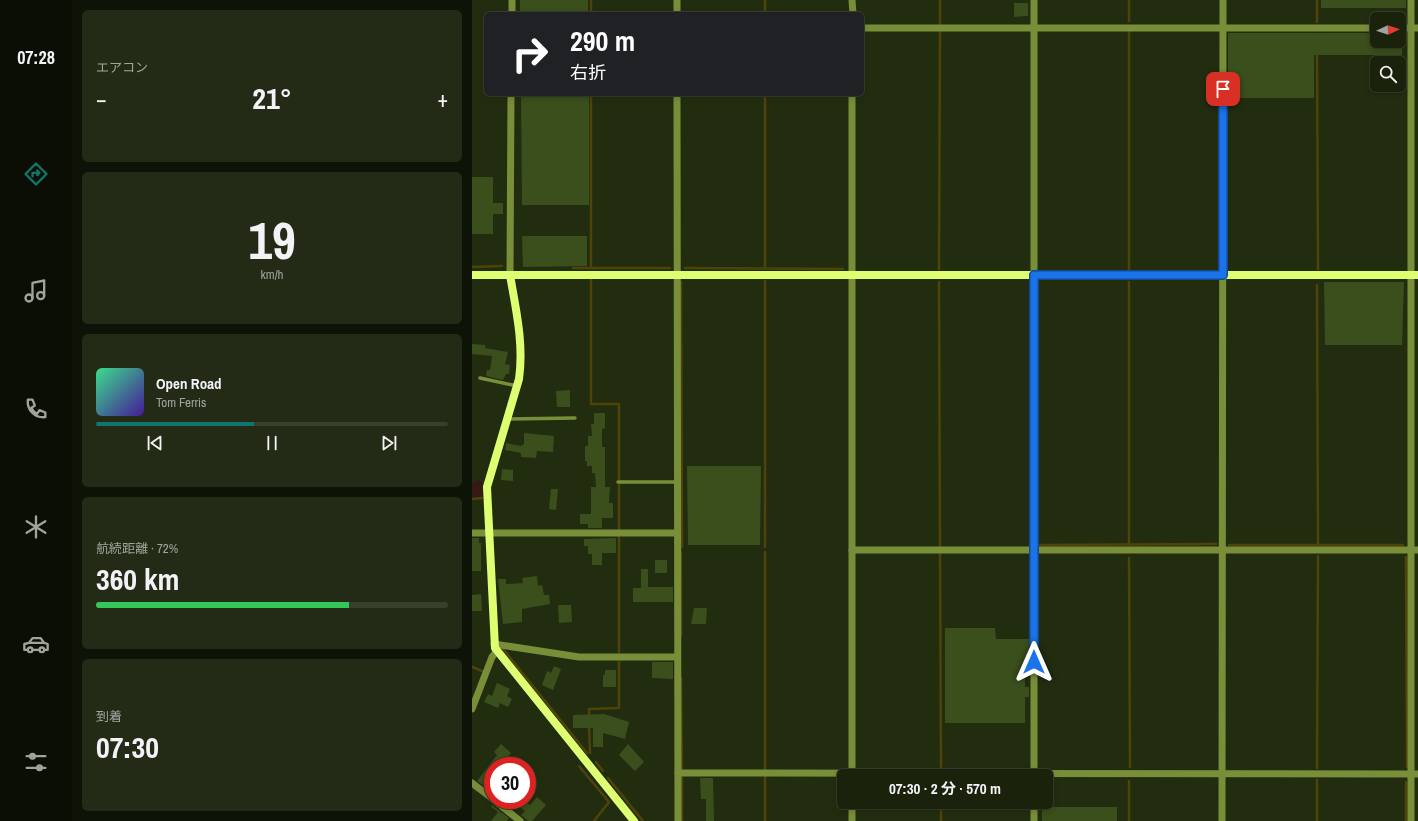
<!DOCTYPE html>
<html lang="ja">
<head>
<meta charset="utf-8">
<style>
  body { margin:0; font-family:"Archivo Narrow","Noto Sans JP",sans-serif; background:#232a15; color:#f1f3f6; height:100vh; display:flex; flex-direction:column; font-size:15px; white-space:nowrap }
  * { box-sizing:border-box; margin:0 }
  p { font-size:13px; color:#9fa49d }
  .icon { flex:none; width:22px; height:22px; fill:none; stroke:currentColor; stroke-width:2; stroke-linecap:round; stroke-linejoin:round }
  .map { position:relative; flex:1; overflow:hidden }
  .side { display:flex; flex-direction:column; gap:10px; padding:10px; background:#0e1307; width:400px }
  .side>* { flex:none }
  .guide { position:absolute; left:12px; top:12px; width:380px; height:84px; border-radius:6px; box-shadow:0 2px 6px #0003,0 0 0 1px #383f2d; background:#202124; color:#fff; overflow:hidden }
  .needle { width:26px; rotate:87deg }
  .tools { position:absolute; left:898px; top:12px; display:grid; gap:8px }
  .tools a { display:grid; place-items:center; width:36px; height:36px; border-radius:6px; background:#1a220c; box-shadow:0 2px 6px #0003,0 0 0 1px #383f2d; font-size:20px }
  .speed { position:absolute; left:12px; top:757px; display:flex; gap:8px; font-size:20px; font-weight:700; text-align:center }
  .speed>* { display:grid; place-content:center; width:52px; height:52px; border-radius:50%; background:#1a220c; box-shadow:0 2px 6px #0003,0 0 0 1px #383f2d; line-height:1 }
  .speed .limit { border:6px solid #d22; background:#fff; color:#111 }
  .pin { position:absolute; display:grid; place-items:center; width:34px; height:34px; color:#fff; margin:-17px; border-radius:8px; box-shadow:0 2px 6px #0006 }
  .me { position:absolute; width:44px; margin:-22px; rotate:0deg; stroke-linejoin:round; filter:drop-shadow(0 0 3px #0008) }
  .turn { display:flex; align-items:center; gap:14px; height:84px; padding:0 20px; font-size:18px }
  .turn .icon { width:52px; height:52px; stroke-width:2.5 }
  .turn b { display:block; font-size:28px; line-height:34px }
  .big { font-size:30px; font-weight:700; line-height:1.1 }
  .side .widget { flex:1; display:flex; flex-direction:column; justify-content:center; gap:6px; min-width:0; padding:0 14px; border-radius:6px; background:#232a15 }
  .side .dial { align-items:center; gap:0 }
  .dial b { font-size:52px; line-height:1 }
  .song { display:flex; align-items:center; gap:12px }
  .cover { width:48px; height:48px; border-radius:6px; background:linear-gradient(135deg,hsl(150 70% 55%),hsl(260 70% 35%)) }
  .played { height:4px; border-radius:2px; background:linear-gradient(90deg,#0f766e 45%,#383f2d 45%) }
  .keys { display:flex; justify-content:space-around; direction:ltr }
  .heat { display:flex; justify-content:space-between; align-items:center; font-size:22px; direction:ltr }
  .charge { height:6px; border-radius:3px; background:linear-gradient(90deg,#34c759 72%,#383f2d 0) }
  .trip { position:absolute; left:365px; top:769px; width:216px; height:40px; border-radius:6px; background:#1a220c; box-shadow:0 2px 6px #0003,0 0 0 1px #383f2d; font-weight:700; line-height:40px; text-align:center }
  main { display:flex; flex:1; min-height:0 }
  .dock { display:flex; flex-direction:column; width:72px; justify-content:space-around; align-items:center; background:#0a0e05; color:#9fa49d }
  .dock .icon { width:28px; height:28px }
  .dock .current { color:#0f766e }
  .dock b { font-size:18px; color:#f1f3f6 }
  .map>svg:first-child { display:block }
  .green { fill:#371913 }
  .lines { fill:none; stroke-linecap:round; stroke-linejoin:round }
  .stream { stroke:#4e4309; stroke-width:2.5 }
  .building { fill:#3a4f1b }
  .lane { stroke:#798e39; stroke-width:3.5 }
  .street { stroke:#798e39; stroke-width:7 }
  .secondary { stroke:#dfff73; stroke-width:8 }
  .route-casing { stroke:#114b97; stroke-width:10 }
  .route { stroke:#1a73e8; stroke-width:7 }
</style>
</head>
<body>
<main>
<nav class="dock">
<b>07:28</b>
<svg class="icon current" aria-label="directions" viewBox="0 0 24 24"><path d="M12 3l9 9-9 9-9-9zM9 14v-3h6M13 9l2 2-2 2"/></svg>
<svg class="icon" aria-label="music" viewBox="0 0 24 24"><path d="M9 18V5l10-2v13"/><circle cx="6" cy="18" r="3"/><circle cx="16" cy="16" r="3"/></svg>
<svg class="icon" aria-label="phone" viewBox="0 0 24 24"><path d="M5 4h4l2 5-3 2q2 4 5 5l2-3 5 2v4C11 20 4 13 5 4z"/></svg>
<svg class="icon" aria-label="climate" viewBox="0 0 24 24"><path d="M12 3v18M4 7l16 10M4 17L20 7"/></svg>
<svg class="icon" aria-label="car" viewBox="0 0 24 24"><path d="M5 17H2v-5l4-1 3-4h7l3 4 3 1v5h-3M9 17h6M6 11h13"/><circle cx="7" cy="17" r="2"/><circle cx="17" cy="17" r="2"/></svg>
<svg class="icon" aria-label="filters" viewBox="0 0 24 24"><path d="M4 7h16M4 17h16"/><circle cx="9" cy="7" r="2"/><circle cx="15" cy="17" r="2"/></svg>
</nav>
<section class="side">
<div class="widget"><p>エアコン</p>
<div class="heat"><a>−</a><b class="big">21°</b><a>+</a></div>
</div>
<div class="widget dial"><b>19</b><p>km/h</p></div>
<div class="widget">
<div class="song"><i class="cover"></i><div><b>Open Road</b><p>Tom Ferris</p></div></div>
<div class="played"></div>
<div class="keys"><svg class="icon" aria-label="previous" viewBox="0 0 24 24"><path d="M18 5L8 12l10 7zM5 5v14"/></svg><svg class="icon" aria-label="pause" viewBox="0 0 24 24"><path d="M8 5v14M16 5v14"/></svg><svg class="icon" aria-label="next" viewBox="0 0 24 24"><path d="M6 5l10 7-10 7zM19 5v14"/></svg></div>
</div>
<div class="widget"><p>航続距離 · 72%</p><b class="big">360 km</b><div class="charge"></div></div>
<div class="widget"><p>到着</p><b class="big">07:30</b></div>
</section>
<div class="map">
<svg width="946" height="821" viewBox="0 0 946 821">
  <rect width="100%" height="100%" fill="#222d10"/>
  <!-- green -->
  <polygon class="green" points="7,480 10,482 11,497 0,498 0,484"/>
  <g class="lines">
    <!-- stream -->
    <g class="stream">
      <polyline points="119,0 119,14"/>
      <polyline points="468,0 468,25"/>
      <polyline points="657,0 657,21"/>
      <polyline points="845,0 845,22"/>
      <polyline points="293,14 293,0"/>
      <polyline points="657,32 657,270"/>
      <polyline points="845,52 846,269"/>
      <polyline points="119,94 119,268"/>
      <polyline points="0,267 30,266"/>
      <polyline points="101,268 198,268"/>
      <polyline points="213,268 371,269"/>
      <polyline points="293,268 293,94"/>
      <polyline points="467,269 468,31"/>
      <polyline points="119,280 119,404 147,404 147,480"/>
      <polyline points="293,281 293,547"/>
      <polyline points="209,282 210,547"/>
      <polyline points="467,282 468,547"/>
      <polyline points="657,282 657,545"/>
      <polyline points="845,285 846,545"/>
      <polyline points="147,485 147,529"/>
      <polyline points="0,499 10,498"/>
      <polyline points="147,536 147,652"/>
      <polyline points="567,545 744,544"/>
      <polyline points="757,545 931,545"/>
      <polyline points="293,552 293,770"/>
      <polyline points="468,553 469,771"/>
      <polyline points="934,557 935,767"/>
      <polyline points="657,558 658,767"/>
      <polyline points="209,636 209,552"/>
      <polyline points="31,649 115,753"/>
      <polyline points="0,667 10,671"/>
      <polyline points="209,678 210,771"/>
      <polyline points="117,717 117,709 147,708 147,662"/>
      <polyline points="117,726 118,753"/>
      <polyline points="124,762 131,771"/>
      <polyline points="107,766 137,802 122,821"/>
      <polyline points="845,768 846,556"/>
      <polyline points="210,777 210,821"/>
      <polyline points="136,778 171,821"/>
      <polyline points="845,780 845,821"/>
      <polyline points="657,781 657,821"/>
      <polyline points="934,782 934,821"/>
      <polyline points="469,802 469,821"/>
      <polyline points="293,821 293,775"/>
    </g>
  </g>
  <!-- building -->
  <g class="building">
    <rect x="48" y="0" width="68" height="14"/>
    <rect x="849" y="0" width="85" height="8"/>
    <polygon points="542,3 556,3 556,16 542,17"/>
    <polygon points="756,33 905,33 905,41 930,41 930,55 842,55 842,98 756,98"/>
    <polygon points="49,94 117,94 117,205 50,205"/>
    <polygon points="0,177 21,177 21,203 31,203 31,214 21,214 21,234 0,234"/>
    <polygon points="50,236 115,236 115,266 51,267"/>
    <polygon points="852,282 932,282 930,345 853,345"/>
    <polygon points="0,344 13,345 13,348 36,352 33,364 38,365 37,374 34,374 31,380 14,376 15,370 18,370 20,356 0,354"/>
    <polygon points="98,390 98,407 85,407 84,391"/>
    <polygon points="122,413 133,413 133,428 130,429 130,447 133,447 133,487 138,487 137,503 141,503 141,518 130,518 130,528 116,528 116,524 108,524 108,514 119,514 119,487 124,487 123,473 120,473 120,466 115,466 115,461 113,461 113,446 116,446 116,436 120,436 119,424 122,424"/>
    <polygon points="52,433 82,436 81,452 65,451 64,458 49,457 49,453 33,450 34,443 49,446 52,444"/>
    <polygon points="215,466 289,466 288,545 216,545"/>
    <polygon points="30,469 41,470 41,481 29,480"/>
    <polygon points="79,489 86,489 84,510 77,509"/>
    <polygon points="0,538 7,538 7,543 9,543 9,571 0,571"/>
    <polygon points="144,538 144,553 130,553 130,565 120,565 120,554 116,554 116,546 112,546 112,539"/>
    <rect x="183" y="560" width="12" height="13"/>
    <polygon points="169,569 176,569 176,587 201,587 201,602 161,602 161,588 169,588"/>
    <polygon points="65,576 66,586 70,585 72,595 77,595 78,604 50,609 50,622 31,624 26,579 34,579 34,584 51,583 50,578"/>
    <polygon points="9,594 10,611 0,611 0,595"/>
    <polygon points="86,605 99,605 100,622 87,623"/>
    <polygon points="222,608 235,608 234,624 219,624"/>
    <polygon points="473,628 523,628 524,639 557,639 557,663 553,663 553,687 557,687 557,697 553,697 553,723 473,723"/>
    <polygon points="180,662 201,662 201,679 180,678"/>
    <polygon points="82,666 89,669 81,690 70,685 75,671 79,673"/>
    <polygon points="133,670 144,670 144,687 131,687 131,675 133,675"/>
    <polygon points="25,683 38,689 35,696 40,699 36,707 28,703 26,708 12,702 16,694 20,696"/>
    <polygon points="132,714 157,722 153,739 131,733 131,747 121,747 121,728 101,728 101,715"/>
    <polygon points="29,744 39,753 33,760 41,766 21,766 21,782 16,789 5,781 25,755 22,752"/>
    <polygon points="156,744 172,762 163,771 147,755"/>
    <polygon points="228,778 241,778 242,821 234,821 234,799 229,799"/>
    <polygon points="65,797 74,805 60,821 56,821 49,815 53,811 42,803 39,807 30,800 52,800 58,805"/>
    <polygon points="20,805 37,818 35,821 19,821 26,812 19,807"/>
    <rect x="570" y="807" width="75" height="14"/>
  </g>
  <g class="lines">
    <!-- lane -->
    <g class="lane">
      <polyline points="8,378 45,386"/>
      <polyline points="36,419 103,418"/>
      <polyline points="146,482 205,482"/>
    </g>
    <!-- street -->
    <g class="street">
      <polyline points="380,0 381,14"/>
      <polyline points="40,14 40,0"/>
      <polyline points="205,14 205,0"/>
      <polyline points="390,28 905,28"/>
      <polyline points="927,28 946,28"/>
      <polyline points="205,94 206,821"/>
      <polyline points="38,275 39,94"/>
      <polyline points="0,533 205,533"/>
      <polyline points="380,550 946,550"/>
      <polyline points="22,644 107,657 205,657"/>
      <polyline points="0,709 20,657 24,652"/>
      <polyline points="206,773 946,774"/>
      <polyline points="380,776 380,94"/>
      <polyline points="562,776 562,0"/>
      <polyline points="0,783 21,799"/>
      <polyline points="22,800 48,821"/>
      <polyline points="380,802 380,821"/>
      <polyline points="562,802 562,821"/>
      <polyline points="750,821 751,0"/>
      <polyline points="939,821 939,0"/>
    </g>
    <!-- secondary -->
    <g class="secondary">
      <polyline points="0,275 946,275"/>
      <path d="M 38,275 C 44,310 52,344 47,379 L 15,487 L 23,648 L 162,821"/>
    </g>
  </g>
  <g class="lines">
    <!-- route casing -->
    <g class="route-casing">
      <polyline id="route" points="562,662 562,275 751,275 751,89"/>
    </g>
    <!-- route -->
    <use href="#route" class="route"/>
  </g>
</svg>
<div class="tools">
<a><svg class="needle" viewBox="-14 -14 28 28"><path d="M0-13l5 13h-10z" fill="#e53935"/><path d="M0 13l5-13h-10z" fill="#9fa49d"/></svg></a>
<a><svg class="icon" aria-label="search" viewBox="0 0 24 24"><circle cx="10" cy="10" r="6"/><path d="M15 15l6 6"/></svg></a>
</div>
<div class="speed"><div class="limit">30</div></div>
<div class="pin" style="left:751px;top:89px;background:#d93025"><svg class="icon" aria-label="arrive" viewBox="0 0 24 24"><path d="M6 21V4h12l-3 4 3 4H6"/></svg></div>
<svg class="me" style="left:562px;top:662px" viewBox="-20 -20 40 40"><path d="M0-17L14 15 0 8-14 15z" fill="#1a73e8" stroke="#fff" stroke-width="4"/></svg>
<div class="trip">07:30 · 2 分 · 570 m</div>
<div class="guide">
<div class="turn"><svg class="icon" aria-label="right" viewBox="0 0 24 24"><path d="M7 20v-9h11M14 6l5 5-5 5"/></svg><div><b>290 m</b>右折</div></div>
</div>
</div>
</main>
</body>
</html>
